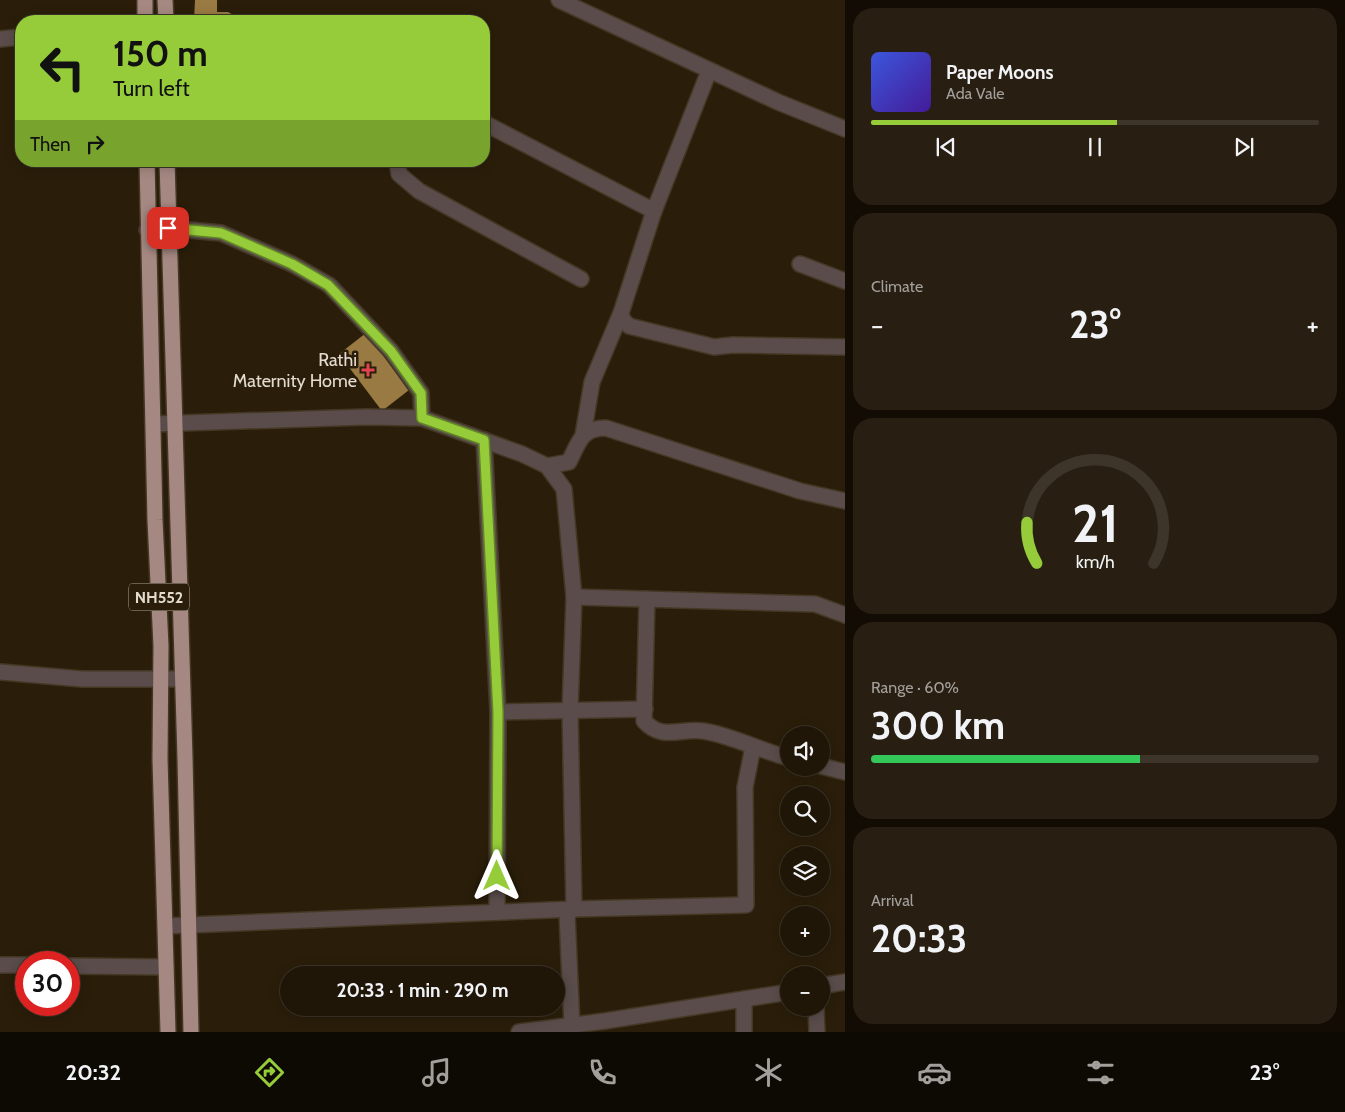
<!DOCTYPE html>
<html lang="en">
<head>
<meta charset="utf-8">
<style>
  body { margin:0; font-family:Cabin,sans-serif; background:#281f12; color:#f1f3f6; height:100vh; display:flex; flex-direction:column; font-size:19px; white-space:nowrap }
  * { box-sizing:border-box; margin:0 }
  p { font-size:16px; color:#a29f9c }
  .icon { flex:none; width:28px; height:28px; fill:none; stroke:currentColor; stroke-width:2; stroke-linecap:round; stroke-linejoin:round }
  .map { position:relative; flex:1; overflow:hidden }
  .panel { display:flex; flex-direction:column; gap:8px; padding:8px; background:#120c04; width:500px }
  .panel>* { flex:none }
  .top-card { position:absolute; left:15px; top:15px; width:475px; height:152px; border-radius:20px; box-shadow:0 2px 12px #0003,0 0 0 1px #3d3529; background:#96cc39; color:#111; overflow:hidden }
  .controls { position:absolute; left:780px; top:726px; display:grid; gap:10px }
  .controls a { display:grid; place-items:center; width:50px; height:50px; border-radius:50%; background:#201608; box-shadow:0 2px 12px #0003,0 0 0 1px #3d3529; font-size:25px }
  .speed { position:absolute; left:15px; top:951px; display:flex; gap:10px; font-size:25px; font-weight:700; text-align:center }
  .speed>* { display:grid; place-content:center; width:65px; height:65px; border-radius:50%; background:#201608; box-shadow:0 2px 12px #0003,0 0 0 1px #3d3529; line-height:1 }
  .speed .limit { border:8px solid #d22; background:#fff; color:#111 }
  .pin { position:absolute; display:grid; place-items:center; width:42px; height:42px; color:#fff; margin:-21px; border-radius:10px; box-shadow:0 2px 8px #0006 }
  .me { position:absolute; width:55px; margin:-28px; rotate:0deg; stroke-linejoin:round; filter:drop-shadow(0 0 4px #0008) }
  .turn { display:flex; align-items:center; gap:18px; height:105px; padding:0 15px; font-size:22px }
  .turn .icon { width:65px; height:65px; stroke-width:2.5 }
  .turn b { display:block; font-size:35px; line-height:42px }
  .then { display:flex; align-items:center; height:48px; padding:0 15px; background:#0003; gap:10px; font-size:19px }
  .big { font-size:38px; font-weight:700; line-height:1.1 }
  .panel .tile { flex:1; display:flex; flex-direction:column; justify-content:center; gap:8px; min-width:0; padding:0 18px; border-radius:20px; background:#281f12 }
  .panel .dial { align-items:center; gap:0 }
  .dial svg { height:130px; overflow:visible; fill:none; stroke:#3d3529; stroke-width:7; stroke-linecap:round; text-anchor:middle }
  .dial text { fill:#f1f3f6; stroke:none }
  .song { display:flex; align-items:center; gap:15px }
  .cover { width:60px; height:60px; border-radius:8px; background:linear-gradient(135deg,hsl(230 70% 55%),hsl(260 70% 35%)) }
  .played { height:5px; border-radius:2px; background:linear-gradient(90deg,#96cc39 55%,#3d3529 55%) }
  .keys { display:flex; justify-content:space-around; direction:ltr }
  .heat { display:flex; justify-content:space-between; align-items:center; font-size:28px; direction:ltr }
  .charge { height:8px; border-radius:4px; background:linear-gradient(90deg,#34c759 60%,#3d3529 0) }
  .trip { position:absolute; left:280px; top:966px; width:285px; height:50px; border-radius:25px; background:#201608; box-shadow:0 2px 12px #0003,0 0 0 1px #3d3529; font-weight:700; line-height:50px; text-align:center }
  .tabs { display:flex; height:80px; justify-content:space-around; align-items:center; background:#0d0903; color:#a29f9c }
  .tabs .icon { width:35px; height:35px }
  .tabs .on { color:#96cc39 }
  .tabs b { font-size:22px; color:#f1f3f6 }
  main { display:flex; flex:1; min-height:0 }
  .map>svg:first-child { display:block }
  .building { fill:#9a7a43 }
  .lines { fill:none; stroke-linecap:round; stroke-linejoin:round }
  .street-casing { stroke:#443825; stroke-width:18 }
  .highway-casing { stroke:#443825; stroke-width:18 }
  .street { stroke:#594c4a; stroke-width:15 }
  .highway { stroke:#a68882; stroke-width:15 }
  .route-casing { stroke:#628525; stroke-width:12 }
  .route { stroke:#96cc39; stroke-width:9 }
  .health-dot { fill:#e0444e; stroke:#2a1e0a; stroke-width:2 }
  .labels { text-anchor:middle; stroke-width:5; stroke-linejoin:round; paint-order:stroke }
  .shield { fill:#2a1e0a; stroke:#aca293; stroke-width:1 }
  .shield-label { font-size:16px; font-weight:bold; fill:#e3dbce }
  .poi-label { font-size:18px; fill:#e3dbce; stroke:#2a1e0a; text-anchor:end }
</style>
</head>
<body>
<main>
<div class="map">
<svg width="845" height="1032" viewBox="0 0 845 1032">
  <rect width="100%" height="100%" fill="#2a1e0a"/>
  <!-- building -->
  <g class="building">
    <polygon points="195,0 217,0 217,12 228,12 245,21 194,21"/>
    <polygon points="366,333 409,390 382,411 339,354"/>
  </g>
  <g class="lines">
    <!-- street casing -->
    <g class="street-casing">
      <g id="street">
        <polyline points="559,0 778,102 845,129"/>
        <polyline points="0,39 21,37"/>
        <polyline points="709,71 654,211 621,313 623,320 629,326 714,347 733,345 845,347"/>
        <polyline points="484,123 654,211"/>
        <polyline points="397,161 399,174 419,191 581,279"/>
        <polyline points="147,230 168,228 221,233 292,264 329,285 391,351 421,393 422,418"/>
        <polyline points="800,264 845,281"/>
        <polyline points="153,424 366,417 422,418 522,454 547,466 564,489 574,597 815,604 845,615"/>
        <polyline points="583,435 592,382 621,313"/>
        <polyline points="484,440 498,712 497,912"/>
        <path d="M 547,466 L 569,462 C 579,442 581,428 606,428 L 800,491 L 845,501"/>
        <path d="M 647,599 L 644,721 C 662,741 680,728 703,731 C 731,735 761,751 789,758"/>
        <polyline points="0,672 82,679 182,679"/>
        <polyline points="498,712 645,709"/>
        <polyline points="821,766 845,772"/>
        <polyline points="165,926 574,909 746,905 745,787 753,747"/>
        <polyline points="0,965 26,965"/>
        <polyline points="69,966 166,967"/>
        <polyline points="821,986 845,982"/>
        <polyline points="744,999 744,1032"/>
        <polyline points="816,1008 817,1032"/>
        <polyline points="572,1026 567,913 574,909 570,710 574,597"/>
        <polyline points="519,1032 605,1021 789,992"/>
      </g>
    </g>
    <!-- highway casing -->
    <g class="highway-casing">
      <g id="highway">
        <polyline points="145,0 145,21"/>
        <polyline points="165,0 166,21"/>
        <polyline points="147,161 155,520 161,646 160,759 168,1032"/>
        <polyline points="167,161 185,758 191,1032"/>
      </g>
    </g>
    <!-- street -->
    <use href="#street" class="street"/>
    <!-- highway -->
    <use href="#highway" class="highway"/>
  </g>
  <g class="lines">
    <!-- route casing -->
    <g class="route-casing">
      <polyline id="route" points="168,228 221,233 292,264 328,285 391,351 421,393 422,418 484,440 498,712 497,876"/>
    </g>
    <!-- route -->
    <use href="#route" class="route"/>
  </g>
  <!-- markers -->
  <path class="health-dot" d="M365.5 362.5h5v5h5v5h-5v5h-5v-5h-5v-5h5z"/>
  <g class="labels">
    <!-- shield labels -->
    <rect class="shield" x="129" y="583.5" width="60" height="27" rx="4"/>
    <g class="shield-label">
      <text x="159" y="603">NH552</text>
    </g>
    <!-- poi labels -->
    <g class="poi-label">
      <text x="357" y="366">Rathi<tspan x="357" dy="21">Maternity Home</tspan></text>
    </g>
  </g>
</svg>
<div class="controls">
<a><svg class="icon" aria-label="sound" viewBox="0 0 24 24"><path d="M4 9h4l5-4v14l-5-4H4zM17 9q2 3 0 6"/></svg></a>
<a><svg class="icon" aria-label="search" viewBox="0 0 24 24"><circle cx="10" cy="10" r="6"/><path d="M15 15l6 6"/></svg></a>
<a><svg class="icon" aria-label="layers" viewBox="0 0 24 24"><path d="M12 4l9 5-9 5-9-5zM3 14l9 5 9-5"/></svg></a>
<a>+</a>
<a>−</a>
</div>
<div class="speed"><div class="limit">30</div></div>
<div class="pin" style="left:168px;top:228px;background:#d93025"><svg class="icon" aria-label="arrive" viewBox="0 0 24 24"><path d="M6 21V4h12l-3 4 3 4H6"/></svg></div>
<svg class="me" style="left:497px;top:876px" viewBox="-20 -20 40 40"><path d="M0-17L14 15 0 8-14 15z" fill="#96cc39" stroke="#fff" stroke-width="4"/></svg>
<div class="trip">20:33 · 1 min · 290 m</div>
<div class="top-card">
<div class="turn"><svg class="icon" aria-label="left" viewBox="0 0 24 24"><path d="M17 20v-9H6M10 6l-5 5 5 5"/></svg><div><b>150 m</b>Turn left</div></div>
<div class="then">Then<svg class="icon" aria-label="right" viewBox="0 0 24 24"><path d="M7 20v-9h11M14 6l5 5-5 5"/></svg></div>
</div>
</div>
<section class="panel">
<div class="tile">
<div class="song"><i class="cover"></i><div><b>Paper Moons</b><p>Ada Vale</p></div></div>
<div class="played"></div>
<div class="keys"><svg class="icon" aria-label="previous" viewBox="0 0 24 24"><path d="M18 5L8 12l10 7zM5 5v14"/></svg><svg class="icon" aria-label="pause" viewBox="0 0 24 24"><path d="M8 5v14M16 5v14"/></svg><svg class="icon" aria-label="next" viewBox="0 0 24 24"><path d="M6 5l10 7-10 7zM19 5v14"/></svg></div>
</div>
<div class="tile"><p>Climate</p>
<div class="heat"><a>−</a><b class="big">23°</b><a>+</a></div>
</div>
<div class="tile dial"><svg viewBox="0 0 100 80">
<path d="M14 69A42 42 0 1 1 86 69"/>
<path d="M14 69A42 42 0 0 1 8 44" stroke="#96cc39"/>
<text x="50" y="56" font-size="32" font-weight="700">21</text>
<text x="50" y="72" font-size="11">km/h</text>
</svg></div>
<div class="tile"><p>Range · 60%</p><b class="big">300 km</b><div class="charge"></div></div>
<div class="tile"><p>Arrival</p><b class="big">20:33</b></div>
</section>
</main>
<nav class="tabs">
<b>20:32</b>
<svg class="icon on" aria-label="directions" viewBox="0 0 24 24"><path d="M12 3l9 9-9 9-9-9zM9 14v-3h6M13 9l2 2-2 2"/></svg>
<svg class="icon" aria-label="music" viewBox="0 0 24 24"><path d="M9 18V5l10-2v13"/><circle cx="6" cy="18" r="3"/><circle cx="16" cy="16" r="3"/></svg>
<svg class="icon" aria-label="phone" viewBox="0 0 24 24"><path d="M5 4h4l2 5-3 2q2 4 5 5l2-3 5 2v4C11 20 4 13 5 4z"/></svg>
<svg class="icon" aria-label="climate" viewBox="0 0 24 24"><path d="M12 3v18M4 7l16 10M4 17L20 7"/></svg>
<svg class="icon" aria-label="car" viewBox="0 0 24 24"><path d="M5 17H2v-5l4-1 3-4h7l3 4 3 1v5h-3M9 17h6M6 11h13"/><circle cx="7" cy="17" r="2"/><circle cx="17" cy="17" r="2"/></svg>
<svg class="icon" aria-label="filters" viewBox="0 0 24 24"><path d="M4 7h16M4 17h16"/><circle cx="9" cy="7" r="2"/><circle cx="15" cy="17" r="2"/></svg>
<b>23°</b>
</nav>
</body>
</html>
